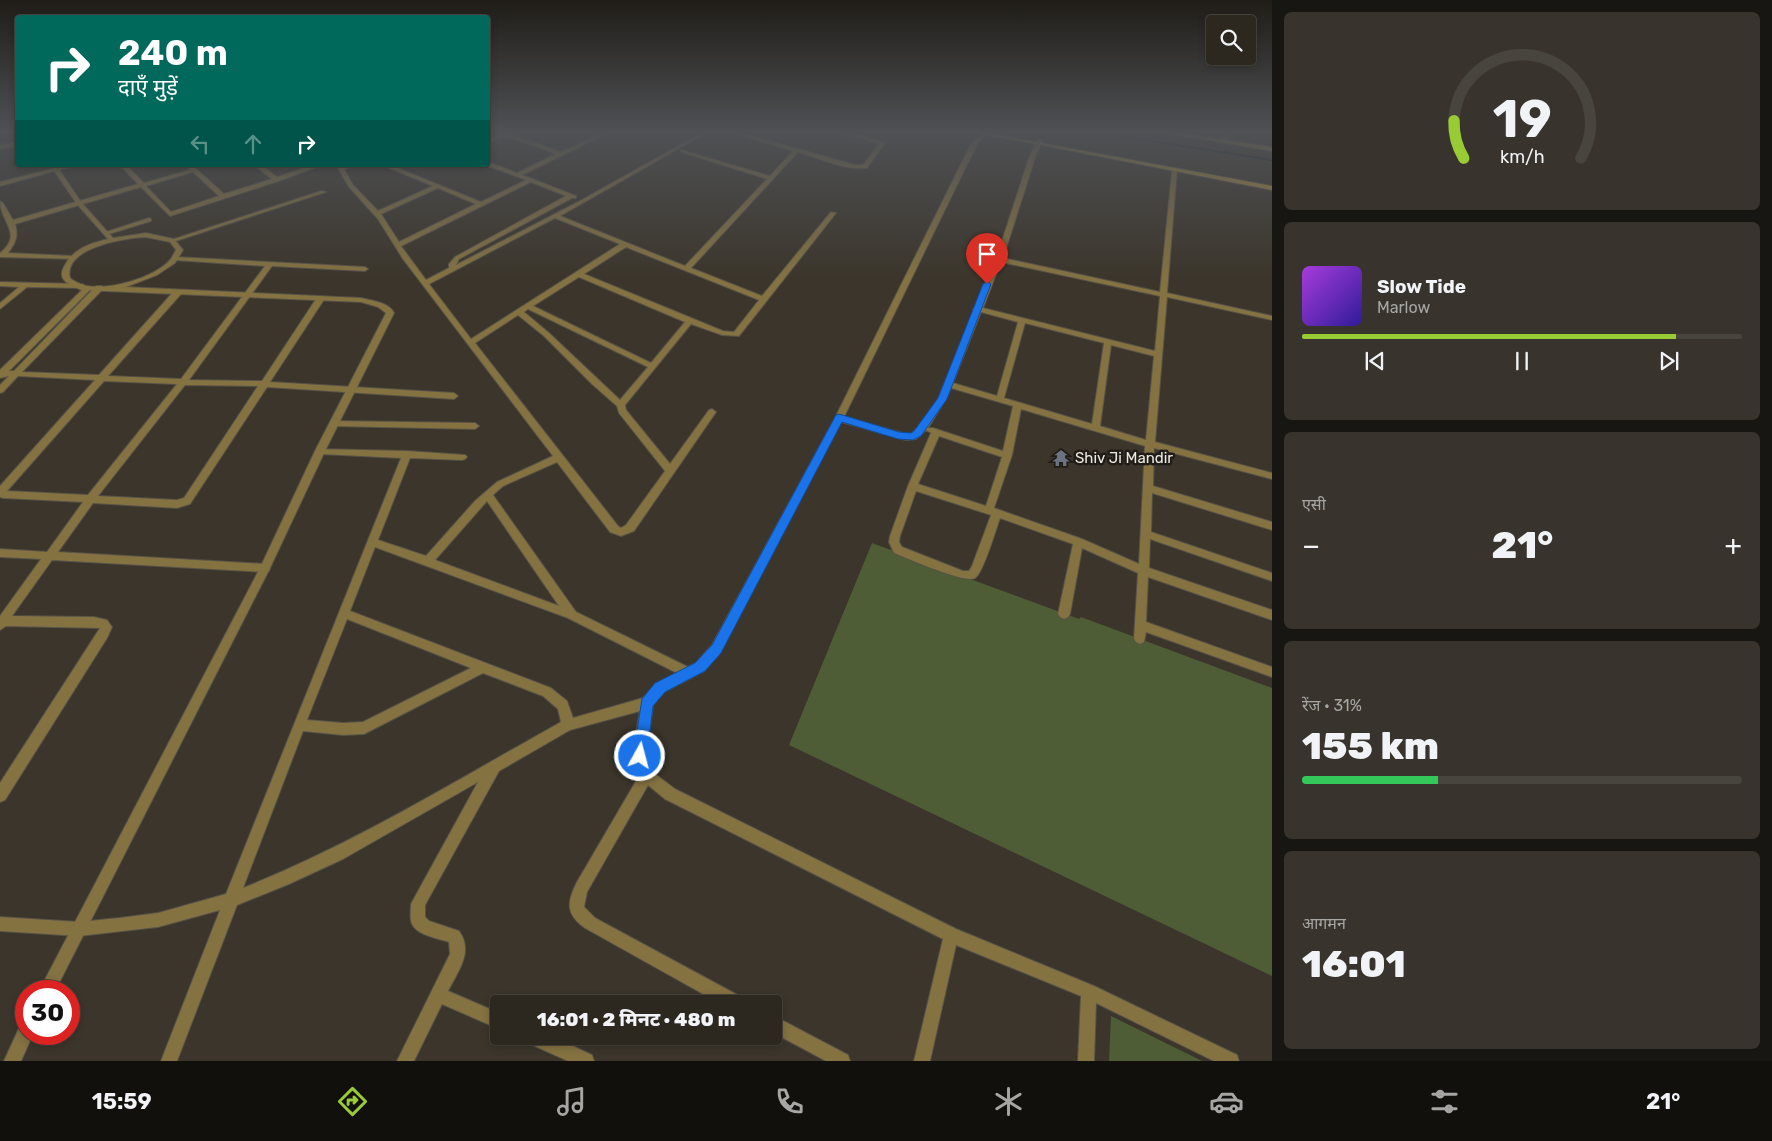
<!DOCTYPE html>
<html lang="hi">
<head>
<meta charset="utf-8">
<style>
  body { margin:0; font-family:Rubik,"Noto Sans Devanagari",sans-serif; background:#38342d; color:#f1f3f6; height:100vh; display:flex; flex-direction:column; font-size:19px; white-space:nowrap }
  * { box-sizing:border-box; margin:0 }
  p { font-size:16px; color:#a6a6a5 }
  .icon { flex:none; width:28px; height:28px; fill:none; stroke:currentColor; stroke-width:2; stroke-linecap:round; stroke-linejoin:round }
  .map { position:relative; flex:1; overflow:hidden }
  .drawer { display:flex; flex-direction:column; gap:12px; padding:12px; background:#181612; width:500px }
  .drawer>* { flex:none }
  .top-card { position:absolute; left:15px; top:15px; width:475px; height:152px; border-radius:5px; box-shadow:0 2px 8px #0003,0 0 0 1px #48443e; background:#00695c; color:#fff; overflow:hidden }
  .buttons { position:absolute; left:1206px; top:15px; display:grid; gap:10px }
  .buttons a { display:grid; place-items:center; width:50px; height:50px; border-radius:5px; background:#2c2820; box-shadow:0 2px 8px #0003,0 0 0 1px #48443e; font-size:25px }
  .speed { position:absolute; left:15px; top:980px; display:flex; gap:10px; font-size:25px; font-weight:700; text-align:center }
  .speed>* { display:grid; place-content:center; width:65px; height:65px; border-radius:50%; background:#2c2820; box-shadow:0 2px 8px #0003,0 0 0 1px #48443e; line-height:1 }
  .speed .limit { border:8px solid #d22; background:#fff; color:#111 }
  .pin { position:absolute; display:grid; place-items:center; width:42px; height:42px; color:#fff; margin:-51px -21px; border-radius:50% 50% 50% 0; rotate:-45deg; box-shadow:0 0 5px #0007 }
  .pin .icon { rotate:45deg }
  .me { position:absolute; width:55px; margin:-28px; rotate:7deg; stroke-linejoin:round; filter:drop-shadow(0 0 4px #0008) }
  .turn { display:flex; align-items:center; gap:18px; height:105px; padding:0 20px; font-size:22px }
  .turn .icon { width:65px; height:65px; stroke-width:2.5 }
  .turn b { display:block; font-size:35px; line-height:42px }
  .lanes { display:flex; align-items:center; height:48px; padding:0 20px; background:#0003; justify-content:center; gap:25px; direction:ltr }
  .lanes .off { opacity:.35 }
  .big { font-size:38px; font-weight:800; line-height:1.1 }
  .drawer .tile { flex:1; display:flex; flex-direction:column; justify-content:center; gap:8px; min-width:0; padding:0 18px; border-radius:8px; background:#38342d }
  .drawer .dial { align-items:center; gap:0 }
  .dial svg { height:130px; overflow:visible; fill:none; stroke:#48443e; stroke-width:7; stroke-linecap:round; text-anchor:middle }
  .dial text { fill:#f1f3f6; stroke:none }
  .song { display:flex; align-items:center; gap:15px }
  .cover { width:60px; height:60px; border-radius:8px; background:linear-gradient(135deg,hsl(280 70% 55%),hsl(250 70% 35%)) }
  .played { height:5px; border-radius:2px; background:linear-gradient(90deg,#99cb35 85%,#48443e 85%) }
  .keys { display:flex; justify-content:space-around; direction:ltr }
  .heat { display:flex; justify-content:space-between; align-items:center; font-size:28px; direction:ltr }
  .charge { height:8px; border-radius:4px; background:linear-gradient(90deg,#34c759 31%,#48443e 0) }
  .trip { position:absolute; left:490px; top:995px; width:292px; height:50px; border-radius:5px; background:#2c2820; box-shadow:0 2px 8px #0003,0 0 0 1px #48443e; font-weight:800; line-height:50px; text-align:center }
  .tab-bar { display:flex; height:80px; justify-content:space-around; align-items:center; background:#12100d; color:#a6a6a5 }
  .tab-bar .icon { width:35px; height:35px }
  .tab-bar .current { color:#99cb35 }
  .tab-bar b { font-size:22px; color:#f1f3f6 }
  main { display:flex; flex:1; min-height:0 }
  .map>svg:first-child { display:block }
  .green { fill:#4e5d36 }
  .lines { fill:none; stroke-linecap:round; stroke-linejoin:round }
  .stream { stroke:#031d28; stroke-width:2 }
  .minor-casing { stroke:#575248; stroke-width:2 }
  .tertiary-casing { stroke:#575248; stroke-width:2 }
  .secondary-casing { stroke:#575248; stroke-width:2 }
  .minor { fill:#847241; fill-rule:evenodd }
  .tertiary { fill:#847241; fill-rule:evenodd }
  .secondary { fill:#b09341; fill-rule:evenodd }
  .route { fill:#1a73e8; stroke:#114b97 }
  .labels { text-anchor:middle; stroke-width:5; stroke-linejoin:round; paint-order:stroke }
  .poi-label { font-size:15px; fill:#ede9e2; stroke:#201d18; text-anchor:start }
</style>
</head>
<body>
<main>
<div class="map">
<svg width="1272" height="1061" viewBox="0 0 1272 1061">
  <rect width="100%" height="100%" fill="#3b352b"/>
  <!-- green -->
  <g class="green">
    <polygon points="872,543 1079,619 1081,617 1272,688 1272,976 789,745"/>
    <polygon points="1111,1016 1202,1061 1109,1061"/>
  </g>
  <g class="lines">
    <!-- stream -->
    <polyline class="stream" points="1095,132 1272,160"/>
    <!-- minor casing -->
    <g class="minor-casing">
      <g id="minor">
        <path d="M 511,132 L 513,133 L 511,134 L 561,152 L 604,132 L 610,132 L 522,175 L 576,196 L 576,198 L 572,198 L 459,259 L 456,265 L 578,202 L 703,132 L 708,132 L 560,216 L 685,266 L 767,179 L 681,152 L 681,150 L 770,176 L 793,151 L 732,133 L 732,132 L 738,132 L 855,165 L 863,165 L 879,144 L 843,133 L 843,132 L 849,132 L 885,143 L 867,168 C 847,171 818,158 798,152 L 691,268 L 762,296 L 831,212 L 836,213 L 739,336 L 722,335 L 691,324 L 625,405 L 626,410 L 670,464 L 709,410 L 712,409 L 716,412 L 634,531 L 621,536 L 610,532 L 557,462 L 503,486 L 493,495 L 576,612 L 688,667 L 696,663 L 712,645 L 835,418 L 970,146 L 982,132 L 987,132 L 976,146 L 844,417 L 906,434 L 911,434 L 920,426 L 938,399 L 974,310 L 973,309 L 976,307 L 996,259 L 1030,155 L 1038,139 L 1043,140 L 1036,155 L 1003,258 L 1160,292 L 1172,171 L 1177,170 L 1167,293 L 1272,316 L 1272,320 L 1167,297 L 1155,442 L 1272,473 L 1272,479 L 1154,448 L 1153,486 L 1272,522 L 1272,530 L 1152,493 L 1151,532 L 1272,573 L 1272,581 L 1150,539 L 1149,568 L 1272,610 L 1272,620 L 1148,577 L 1146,622 L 1272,667 L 1272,677 L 1146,632 L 1144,642 L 1140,644 L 1136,642 L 1134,639 L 1138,573 L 1082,548 L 1070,614 L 1068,617 L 1064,619 L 1060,617 L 1058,614 L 1073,544 L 1000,518 C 996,529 983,574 975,578 C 965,584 907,558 894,553 L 889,542 L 890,536 L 908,486 L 931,433 L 926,430 L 916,439 L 906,440 L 841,422 L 720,653 L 704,671 L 664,692 L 653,705 L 646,756 L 647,766 L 651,771 L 675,789 L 956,929 L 1094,986 L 1237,1055 L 1239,1061 L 1214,1061 L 1096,1003 L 1094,1061 L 1078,1061 L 1081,996 L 956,945 L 930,1061 L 914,1061 L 943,939 L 665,799 L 648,785 L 587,892 L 584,907 L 595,918 L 743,998 L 745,1004 L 721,1004 L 585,928 C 565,914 567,902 577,882 L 639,776 C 628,757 637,731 640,711 L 570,730 L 499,771 L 425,905 L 425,917 L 429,921 L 459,931 C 474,952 458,971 448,991 L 499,1013 L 499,1029 L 442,1004 L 414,1061 L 397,1061 L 450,954 L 449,942 C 437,938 414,935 411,921 C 410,916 411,909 411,904 L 478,782 L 343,859 L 289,884 L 237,905 L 177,1061 L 161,1061 L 220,910 L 158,927 L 79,936 L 0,931 L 0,917 L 79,922 L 119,918 L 158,913 L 226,894 L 401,458 L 320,454 L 317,453 L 315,451 L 317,449 L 407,451 L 465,455 L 467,457 L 465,459 L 462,460 L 410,458 L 378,540 L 426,556 L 475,501 L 497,482 L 553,456 L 403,259 L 378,219 L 349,187 L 338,168 L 346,165 L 355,165 L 344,169 L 353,185 L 378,211 L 433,186 L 382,165 L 390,165 L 481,202 L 526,180 L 486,165 L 488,162 L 517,173 L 556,154 L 506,136 L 488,143 L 488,140 L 503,133 ZM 531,182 L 566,196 L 455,257 L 449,264 L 449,268 L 426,280 L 401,246 ZM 438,188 L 476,204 L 399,242 L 381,214 ZM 555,218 L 620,244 L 471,339 L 429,284 ZM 626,247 L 759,300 L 734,332 L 723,331 L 584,274 ZM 1001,262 L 1160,296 L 1155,351 L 983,308 ZM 579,277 L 685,322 L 651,363 L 533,306 ZM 528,309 L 648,367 L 620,400 L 549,333 L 524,312 ZM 981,312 L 1018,322 L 997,396 L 953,383 ZM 518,315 L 544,336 L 592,384 L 617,406 L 619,413 L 665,471 L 626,525 L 621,528 L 618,526 L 475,343 ZM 1025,323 L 1104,343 L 1092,424 L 1004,398 ZM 1111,345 L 1154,356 L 1146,440 L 1100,426 ZM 951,388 L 1013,406 L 1003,451 L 933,428 L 928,428 L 946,399 ZM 1021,409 L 1145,446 L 1139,564 L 1082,539 L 994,508 L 1012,455 ZM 939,436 L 1002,457 L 986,506 L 918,484 ZM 916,491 L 991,515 L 972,566 L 969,571 L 963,571 L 902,547 L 899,542 L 900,536 ZM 487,501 L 559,606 L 435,560 ZM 375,547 L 568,618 L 677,673 L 656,684 L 643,698 L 573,718 L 567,701 L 551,688 L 350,611 ZM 347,619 L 471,668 L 363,722 L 343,723 L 307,720 ZM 483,673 L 543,696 L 558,709 L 561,722 C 457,780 354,844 243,888 L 303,731 L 343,735 L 364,734 Z"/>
        <polygon points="1230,132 1236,132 1223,142 1219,142 1219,140"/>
        <polygon points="18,142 18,146 0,149 0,145"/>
        <polygon points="67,165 77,165 0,186 0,182"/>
        <path d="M 120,165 L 126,165 L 144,183 L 190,170 L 188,167 L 193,166 L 224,194 L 272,179 L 254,165 L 261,165 L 277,177 L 313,165 L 322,165 L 279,181 L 170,216 L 141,187 L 15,224 C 19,236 15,244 8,253 L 74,256 L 76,257 L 76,259 L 0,257 L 0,253 C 24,234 0,222 0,201 L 3,203 L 13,220 L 138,184 ZM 193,172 L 219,196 L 171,212 L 146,186 Z"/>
        <polygon points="321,191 326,192 176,241 171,240"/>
        <polygon points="149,218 151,219 151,221 106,235 103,233"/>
        <path d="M 176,257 L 365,267 L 368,269 L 365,271 L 272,266 L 189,380 L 262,381 L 318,296 L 321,296 L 325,298 L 270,382 L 454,393 L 458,396 L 454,399 L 267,387 L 190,504 L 177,508 L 93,503 L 58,552 L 265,564 L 269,565 L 270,568 L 269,571 L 265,572 L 52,560 L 12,616 L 94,617 L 107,620 L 112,627 L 107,638 L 5,800 L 0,802 L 0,783 L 100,628 L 6,626 L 0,630 L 0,616 L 41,559 L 0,557 L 0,549 L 47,552 L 83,502 L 3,498 L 0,497 L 0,486 L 95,380 L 18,376 L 3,392 L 0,393 L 0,385 L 9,376 L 0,378 L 0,370 L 84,288 L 27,287 L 0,309 L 0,303 L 19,287 L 0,286 L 0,282 L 82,284 L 84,285 L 85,287 L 88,286 L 92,288 L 9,371 L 14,371 L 96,286 L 102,286 L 102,290 L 22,372 L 99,375 L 175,290 L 181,290 L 181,294 L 108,376 L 181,379 L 265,266 L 174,260 L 174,258 ZM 104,381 L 177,384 L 88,495 L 7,491 ZM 185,385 L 258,386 L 184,498 L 177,500 L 98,496 Z"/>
        <polygon points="334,421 475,423 479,426 475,429 331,426 330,424"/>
        <polygon points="774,1016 848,1055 850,1061 826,1061 774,1033"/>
        <polygon points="524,1036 551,1036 592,1055 594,1061 568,1061 526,1042"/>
      </g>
    </g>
    <!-- tertiary casing -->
    <g class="tertiary-casing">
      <g id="tertiary">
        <path d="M 50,165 L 56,165 L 81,202 L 113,238 L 146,233 L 174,239 L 183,250 L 175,263 L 157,275 L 126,287 L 361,298 C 372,301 389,302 394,313 L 325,451 L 270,568 L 55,991 L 39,991 L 260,568 L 315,451 L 386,313 L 378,307 L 361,302 L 81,290 C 76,287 68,285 64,280 C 60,275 62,270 65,265 C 73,249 91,243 108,239 L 77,204 ZM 146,237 L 170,242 L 176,250 C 174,253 172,258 170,260 C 154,278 110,290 87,286 C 81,285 74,281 70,278 C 63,247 126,238 146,237 Z"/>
        <polygon points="26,1024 26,1034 33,1034 21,1061 4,1061 20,1026"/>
      </g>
    </g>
    <!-- secondary casing -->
    <g class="secondary-casing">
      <g id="secondary">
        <polygon points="973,132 982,132 1272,186 1272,190"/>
        <polygon points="1161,132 1171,132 1272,147 1272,151"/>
      </g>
    </g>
    <!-- minor -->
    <use href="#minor" class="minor"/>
    <!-- tertiary -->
    <use href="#tertiary" class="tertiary"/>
    <!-- secondary -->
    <use href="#secondary" class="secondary"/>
  </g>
  <!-- sky -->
  <linearGradient id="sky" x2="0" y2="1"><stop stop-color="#201d18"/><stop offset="0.47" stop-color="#4f5155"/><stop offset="1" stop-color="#4f5155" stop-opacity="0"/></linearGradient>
  <rect width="1272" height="280" fill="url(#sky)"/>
  <!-- route -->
  <polygon class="route" points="987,281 991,284 947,399 921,436 913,440 898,439 842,422 721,653 705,671 665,692 653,706 647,756 645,761 640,763 635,761 633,756 642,699 655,683 695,663 712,645 836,415 839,414 899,432 911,433 914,431 938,398 983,284"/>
  <!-- icons -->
  <defs>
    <g id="temple-bare" transform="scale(1.35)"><path d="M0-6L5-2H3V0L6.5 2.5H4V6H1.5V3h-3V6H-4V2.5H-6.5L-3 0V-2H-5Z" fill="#6b7280" stroke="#201d18" stroke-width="2.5" paint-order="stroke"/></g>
  </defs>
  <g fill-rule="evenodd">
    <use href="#temple-bare" x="1061" y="458"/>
  </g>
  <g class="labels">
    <!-- poi labels -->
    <g class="poi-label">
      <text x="1075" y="463">Shiv Ji Mandir</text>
    </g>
  </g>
</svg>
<div class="buttons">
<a><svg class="icon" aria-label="search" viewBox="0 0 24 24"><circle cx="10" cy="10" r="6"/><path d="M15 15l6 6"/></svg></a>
</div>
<div class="speed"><div class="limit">30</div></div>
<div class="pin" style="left:987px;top:284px;background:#d93025"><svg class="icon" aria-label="arrive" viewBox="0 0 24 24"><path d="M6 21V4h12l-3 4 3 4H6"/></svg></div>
<svg class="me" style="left:640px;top:756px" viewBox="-20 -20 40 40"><circle r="17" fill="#1a73e8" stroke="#fff" stroke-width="3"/><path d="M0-11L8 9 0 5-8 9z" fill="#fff"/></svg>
<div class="trip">16:01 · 2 मिनट · 480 m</div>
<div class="top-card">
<div class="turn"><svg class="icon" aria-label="right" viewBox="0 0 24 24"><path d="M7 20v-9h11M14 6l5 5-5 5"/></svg><div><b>240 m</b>दाएँ मुड़ें</div></div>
<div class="lanes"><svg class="icon off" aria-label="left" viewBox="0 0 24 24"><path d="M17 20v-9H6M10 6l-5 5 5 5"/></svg><svg class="icon off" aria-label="ahead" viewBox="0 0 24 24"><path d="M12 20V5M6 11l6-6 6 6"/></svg><svg class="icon" aria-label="right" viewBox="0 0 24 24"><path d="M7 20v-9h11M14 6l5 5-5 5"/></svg></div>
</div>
</div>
<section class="drawer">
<div class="tile dial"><svg viewBox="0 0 100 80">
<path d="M14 69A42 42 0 1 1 86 69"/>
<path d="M14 69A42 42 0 0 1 8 46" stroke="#99cb35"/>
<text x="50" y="56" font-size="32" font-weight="700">19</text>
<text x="50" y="72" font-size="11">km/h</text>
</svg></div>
<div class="tile">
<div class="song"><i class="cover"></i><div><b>Slow Tide</b><p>Marlow</p></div></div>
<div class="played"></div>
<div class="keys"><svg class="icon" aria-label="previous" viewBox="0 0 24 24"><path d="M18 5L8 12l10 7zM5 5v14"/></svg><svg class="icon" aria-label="pause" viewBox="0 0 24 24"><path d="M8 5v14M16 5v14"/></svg><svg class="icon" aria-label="next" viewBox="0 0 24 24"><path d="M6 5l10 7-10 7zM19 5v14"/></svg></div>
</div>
<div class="tile"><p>एसी</p>
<div class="heat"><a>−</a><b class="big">21°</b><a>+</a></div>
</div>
<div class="tile"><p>रेंज · 31%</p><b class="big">155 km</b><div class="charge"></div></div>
<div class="tile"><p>आगमन</p><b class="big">16:01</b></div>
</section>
</main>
<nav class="tab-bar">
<b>15:59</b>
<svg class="icon current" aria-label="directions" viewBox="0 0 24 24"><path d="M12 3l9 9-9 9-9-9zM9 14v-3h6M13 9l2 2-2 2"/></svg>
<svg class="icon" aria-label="music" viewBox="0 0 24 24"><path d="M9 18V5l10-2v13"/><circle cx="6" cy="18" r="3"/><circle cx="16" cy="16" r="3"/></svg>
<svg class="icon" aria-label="phone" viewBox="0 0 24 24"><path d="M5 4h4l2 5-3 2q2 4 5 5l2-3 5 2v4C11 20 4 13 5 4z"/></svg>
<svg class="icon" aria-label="climate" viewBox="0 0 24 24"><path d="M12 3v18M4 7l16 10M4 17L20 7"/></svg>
<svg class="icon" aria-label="car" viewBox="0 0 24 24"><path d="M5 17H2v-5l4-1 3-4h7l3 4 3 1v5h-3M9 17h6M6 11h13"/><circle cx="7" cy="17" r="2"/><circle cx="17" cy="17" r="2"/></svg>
<svg class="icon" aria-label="filters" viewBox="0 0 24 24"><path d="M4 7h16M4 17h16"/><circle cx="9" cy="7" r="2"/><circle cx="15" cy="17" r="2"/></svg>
<b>21°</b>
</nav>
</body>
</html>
